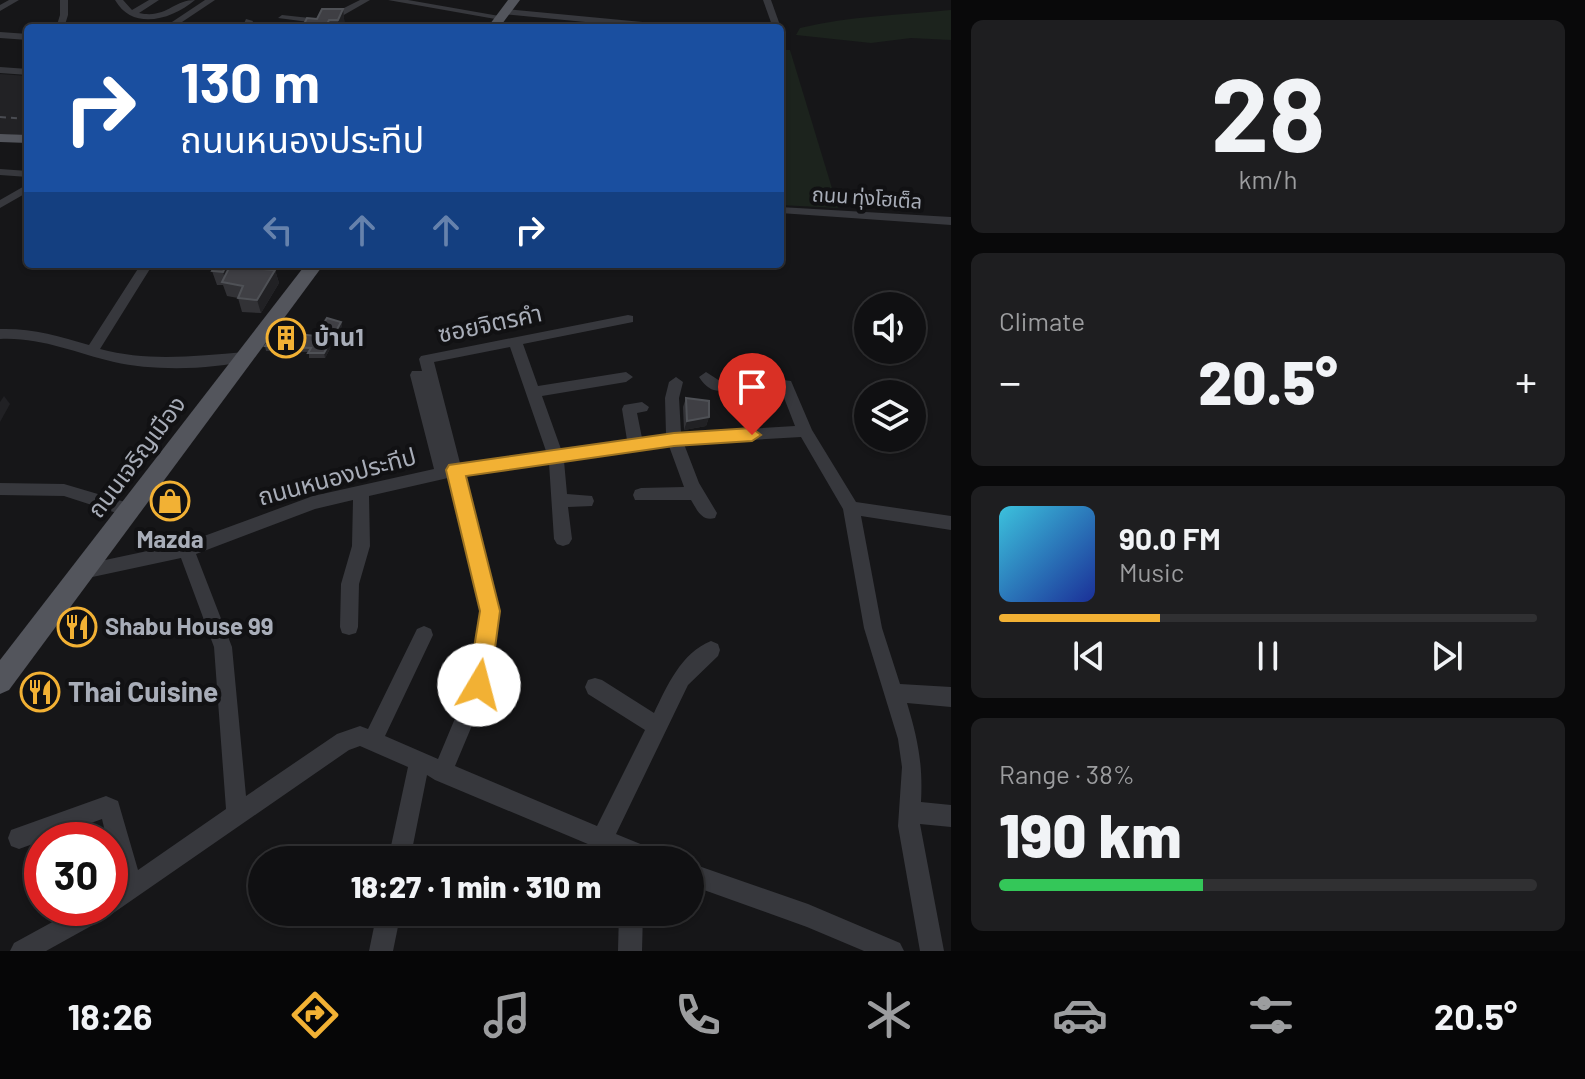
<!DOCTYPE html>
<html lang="en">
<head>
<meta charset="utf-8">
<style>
  body { margin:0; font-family:Barlow,"Noto Sans Thai",sans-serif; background:#1e1e20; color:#f1f3f6; height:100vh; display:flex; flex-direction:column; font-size:30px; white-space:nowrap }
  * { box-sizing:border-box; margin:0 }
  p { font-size:26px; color:#9c9d9f }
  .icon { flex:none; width:44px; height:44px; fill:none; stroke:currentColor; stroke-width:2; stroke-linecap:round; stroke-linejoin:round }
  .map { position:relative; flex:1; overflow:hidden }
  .details { display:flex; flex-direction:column; gap:20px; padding:20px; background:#09090a; width:634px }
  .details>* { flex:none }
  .top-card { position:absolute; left:24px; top:24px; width:760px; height:244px; border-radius:8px; box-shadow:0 2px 6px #0004,0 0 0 2px #303032; background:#1a4fa0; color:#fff; overflow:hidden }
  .buttons { position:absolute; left:854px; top:292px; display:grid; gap:16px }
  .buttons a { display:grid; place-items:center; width:72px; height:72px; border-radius:50%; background:#101012; box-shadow:0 2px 6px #0004,0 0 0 2px #303032; font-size:40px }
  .speed { position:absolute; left:24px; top:822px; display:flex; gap:16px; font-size:40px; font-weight:700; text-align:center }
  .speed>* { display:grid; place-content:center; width:104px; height:104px; border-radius:50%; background:#101012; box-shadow:0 2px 6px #0004,0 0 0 2px #303032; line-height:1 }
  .speed .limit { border:12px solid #d22; background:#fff; color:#111 }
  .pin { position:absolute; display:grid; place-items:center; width:68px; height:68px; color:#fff; margin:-82px -34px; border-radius:50% 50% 50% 0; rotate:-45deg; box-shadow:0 0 8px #0007 }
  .pin .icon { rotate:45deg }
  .me { position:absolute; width:88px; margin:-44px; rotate:8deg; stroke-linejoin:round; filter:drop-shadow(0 0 6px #0008) }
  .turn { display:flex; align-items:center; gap:28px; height:168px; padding:0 24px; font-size:36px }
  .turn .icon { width:104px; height:104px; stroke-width:2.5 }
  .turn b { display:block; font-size:56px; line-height:68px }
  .lanes { display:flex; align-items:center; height:76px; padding:0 24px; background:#0003; justify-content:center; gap:40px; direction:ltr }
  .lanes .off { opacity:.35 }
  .big { font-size:60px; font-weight:800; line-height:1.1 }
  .details .widget { flex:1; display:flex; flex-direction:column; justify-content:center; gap:12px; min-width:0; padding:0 28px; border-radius:12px; background:#1e1e20 }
  .details .dial { align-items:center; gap:0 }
  .dial b { font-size:104px; line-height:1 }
  .song { display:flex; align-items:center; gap:24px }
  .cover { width:96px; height:96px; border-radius:12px; background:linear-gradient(135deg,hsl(190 70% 55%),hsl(230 70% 35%)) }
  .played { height:8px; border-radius:4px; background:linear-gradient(90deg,#f2b134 30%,#303032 30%) }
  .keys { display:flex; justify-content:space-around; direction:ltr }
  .heat { display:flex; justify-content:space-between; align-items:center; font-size:44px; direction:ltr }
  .charge { height:12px; border-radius:6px; background:linear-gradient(90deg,#34c759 38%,#303032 0) }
  .trip { position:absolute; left:248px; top:846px; width:456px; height:80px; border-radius:40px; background:#101012; box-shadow:0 2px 6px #0004,0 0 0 2px #303032; font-weight:800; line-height:80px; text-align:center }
  .dock { display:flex; height:128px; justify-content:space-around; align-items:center; background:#060607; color:#9c9d9f }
  .dock .icon { width:56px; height:56px }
  .dock .selected { color:#f2b134 }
  .dock b { font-size:36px; color:#f1f3f6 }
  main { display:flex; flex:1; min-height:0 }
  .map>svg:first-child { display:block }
  .built { fill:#222225 }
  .green { fill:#1c231d }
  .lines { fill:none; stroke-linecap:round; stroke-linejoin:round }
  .minor { fill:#37383d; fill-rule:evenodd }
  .major { fill:#53555c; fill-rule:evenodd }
  .rail { stroke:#4a4c52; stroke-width:2; stroke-dasharray:6 5; stroke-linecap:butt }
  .wall { fill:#323236 }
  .shaded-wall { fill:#212124 }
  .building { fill:#3f3f44; stroke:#4f5156; stroke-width:2 }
  .route { fill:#f2b134; stroke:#9d7322; stroke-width:2 }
  .labels { text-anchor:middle; stroke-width:8; stroke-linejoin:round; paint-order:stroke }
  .far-street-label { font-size:20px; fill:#a8adb8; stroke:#111113 }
  .street-label { font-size:24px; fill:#a8adb8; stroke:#111113 }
  .poi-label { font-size:24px; font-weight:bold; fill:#a8adb8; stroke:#111113; text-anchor:start }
  .near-poi-label { font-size:28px; font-weight:bold; fill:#a8adb8; stroke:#111113; text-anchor:start }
</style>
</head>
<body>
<main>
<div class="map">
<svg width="951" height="951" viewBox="0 0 951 951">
  <rect width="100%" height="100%" fill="#161618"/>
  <!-- built -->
  <polygon class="built" points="0,74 28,76 28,136 0,134"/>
  <!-- green -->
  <g class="green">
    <path d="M 951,10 L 951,40 L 911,38 L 871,43 L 796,35 L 800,28 C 850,16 900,15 951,10 Z"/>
    <polygon points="780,50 790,50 838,208 780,205"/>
  </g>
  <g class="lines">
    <!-- minor -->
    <g class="minor">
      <polygon points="9,0 19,0 0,11 0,5"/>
      <polygon points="60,0 68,0 68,15 64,28 56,28 60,15"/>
      <path d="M 115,0 L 123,0 L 132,10 L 149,0 L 159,0 L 139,13 C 166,19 173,0 195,0 C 171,20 133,31 115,0 Z"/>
      <polygon points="205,0 215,0 173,28 163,28"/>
      <polygon points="360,0 370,0 342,16 330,28 321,28 324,24 278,18 282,15 328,20 336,12"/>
      <polygon points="388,0 408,0 505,17 501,20"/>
      <polygon points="763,0 771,0 781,28 780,30 773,28"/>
      <polygon points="505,9 674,25 678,28 647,28 502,14 501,12"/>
      <polygon points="246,19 253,21 250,28 242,28"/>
      <polygon points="0,32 28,34 28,40 0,38"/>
      <polygon points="0,67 28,69 28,75 0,73"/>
      <polygon points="0,169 28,171 28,177 0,175"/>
      <polygon points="28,184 28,192 0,208 0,200"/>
      <polygon points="780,207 951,217 951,225 780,213"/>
      <path d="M 141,264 L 153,264 L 100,349 C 148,362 196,356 245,352 L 250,354 L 252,357 L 250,360 C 211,370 153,371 114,362 C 75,353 41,337 0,339 L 0,329 C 31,328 59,336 89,345 Z"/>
      <path d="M 628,315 L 633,316 L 633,322 L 523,344 L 538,386 L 626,372 L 633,377 L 626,382 L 542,396 L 561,449 L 627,440 L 622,409 L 624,405 L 642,402 L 649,407 L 647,411 L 637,413 L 642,438 L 666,434 L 665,398 L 669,382 L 676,377 L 683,382 L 679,398 L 681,433 L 795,426 L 781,390 C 770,388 758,386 747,386 C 726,386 715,401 699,377 L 706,372 L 720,381 L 741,375 L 791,381 L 812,430 L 856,502 L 951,516 L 951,530 L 861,516 L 882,628 L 900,684 L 951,687 L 951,707 L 907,703 C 918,740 923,764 921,802 L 951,805 L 951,827 L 920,824 L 944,951 L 920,951 L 898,826 L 902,767 L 898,739 L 864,628 L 843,509 L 801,437 L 684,444 L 699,483 L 717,513 L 715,518 C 702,522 697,510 691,500 L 635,500 L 633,495 L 635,490 L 641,488 L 684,487 L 669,446 L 564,461 L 567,494 L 592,496 L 594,501 L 592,506 L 568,507 L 572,539 L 569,544 L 563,546 L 557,544 L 554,539 L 549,463 L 463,475 L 499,611 L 489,685 L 455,766 L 597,826 L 645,730 L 588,694 L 585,687 L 588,680 L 595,678 L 602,680 L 654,713 C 667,686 681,653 711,641 L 718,644 L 720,650 L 718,656 L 688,685 L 616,834 L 660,852 L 663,860 L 626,860 L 435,780 L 427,775 L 410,860 L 388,860 L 408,767 L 360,746 L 349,750 L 109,916 L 46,951 L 10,951 L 14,943 L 78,908 L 110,908 L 110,888 L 118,883 L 110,840 L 107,840 L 102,819 L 19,849 L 11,846 L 8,838 L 11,830 L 106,796 L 118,801 L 138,870 L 226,809 L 214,647 L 181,558 L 83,579 L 77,576 L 74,571 L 77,566 L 185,543 L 313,496 L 434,469 L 410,375 L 412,371 L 422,371 L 419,359 L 421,356 ZM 510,347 L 546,451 L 460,463 L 434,362 ZM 448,478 L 481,611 L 469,685 L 438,759 L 385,736 L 433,635 L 431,629 L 424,626 L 417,629 L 368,729 L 360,726 L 337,734 L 246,796 L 232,647 L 196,554 L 315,509 L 353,500 L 352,546 L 341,584 L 340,627 L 342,633 L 349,635 L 356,633 L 358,627 L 359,584 L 370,546 L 369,496 Z"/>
      <polygon points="0,483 64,484 135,505 137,510 135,515 129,517 64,496 0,495"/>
      <polygon points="690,863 808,904 900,943 904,951 864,951 807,927 690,885"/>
      <polygon points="377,912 401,912 393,951 369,951"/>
      <polygon points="619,912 643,912 642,951 618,951"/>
    </g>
    <!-- major -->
    <g class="major">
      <polygon points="508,0 520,0 499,28 487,28"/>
      <polygon points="0,134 28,135 28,143 0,142"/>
      <polygon points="306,264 324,264 9,690 0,694 0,660"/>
    </g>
    <!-- rail -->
    <polyline class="rail" points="0,117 28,119"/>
  </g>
  <!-- wall -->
  <g class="wall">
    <polygon points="343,9 345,28 302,28 317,19"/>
    <polygon points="216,264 228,264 229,268 275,270 279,283 261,313 242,312 238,298 227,296 223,285 217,285 212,271"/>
    <polygon points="341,322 342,326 325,358 309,358 309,352 266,351 265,346 315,336"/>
    <polygon points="686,398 709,417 706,426 684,430 683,407"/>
  </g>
  <!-- shaded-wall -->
  <g class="shaded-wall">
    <polygon points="343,9 345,28 339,28 338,20"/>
    <polygon points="227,264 228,264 232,276 226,283 223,272"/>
    <polygon points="275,270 279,283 261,313 257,300"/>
    <polygon points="341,322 342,326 325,358 324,353"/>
    <polygon points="4,396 10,404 0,422 0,402"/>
    <polygon points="709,417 706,426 684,430 687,421"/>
  </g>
  <!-- building -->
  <g class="building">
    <polygon points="322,9 343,9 338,20 329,20 325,28 302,28 307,18 317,19"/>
    <polygon points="216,264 227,264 223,272 212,271"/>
    <polygon points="230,266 275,270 257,300 238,298 243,286 222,282"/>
    <polygon points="327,318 341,322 324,353 308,353 311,348 265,346 276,331 315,336"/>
    <polygon points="686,398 709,401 709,417 687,421"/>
  </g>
  <!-- route -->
  <polygon class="route" points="752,428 761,435 752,441 674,446 466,476 500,611 490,685 487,693 479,696 471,693 468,685 480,611 446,470 449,465 674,433"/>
  <!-- icons -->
  <defs>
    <g id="building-ring" transform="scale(2)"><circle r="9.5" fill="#111113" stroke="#f2b134" stroke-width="1.5"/><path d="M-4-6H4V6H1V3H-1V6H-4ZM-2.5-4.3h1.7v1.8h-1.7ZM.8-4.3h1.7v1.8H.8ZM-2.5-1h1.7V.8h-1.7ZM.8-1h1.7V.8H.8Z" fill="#f2b134"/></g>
    <g id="shop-ring" transform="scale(2)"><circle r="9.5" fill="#111113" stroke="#f2b134" stroke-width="1.5"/><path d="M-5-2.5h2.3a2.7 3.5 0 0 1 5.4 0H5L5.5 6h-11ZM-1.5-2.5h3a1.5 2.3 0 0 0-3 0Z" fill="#f2b134"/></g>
    <g id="restaurant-ring" transform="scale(2)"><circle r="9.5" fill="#111113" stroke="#f2b134" stroke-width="1.5"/><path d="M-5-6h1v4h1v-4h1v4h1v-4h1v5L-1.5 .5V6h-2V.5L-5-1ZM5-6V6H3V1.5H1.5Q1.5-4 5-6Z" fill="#f2b134"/></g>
  </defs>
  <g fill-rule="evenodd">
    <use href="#building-ring" x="286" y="338"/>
    <use href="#shop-ring" x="170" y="501"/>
    <use href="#restaurant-ring" x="77" y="627"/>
    <use href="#restaurant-ring" x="40" y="692"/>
  </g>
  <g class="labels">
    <!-- far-street labels -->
    <g class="far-street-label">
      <text transform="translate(867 198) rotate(4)" y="7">ถนน ทุ่งโฮเต็ล</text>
    </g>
    <!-- street labels -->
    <g class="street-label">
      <text transform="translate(490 324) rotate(-12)" y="8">ซอยจิตรคำ</text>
      <text transform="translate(137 457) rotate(-53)" y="8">ถนนเจริญเมือง</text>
      <text transform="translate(337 477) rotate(-15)" y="8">ถนนหนองประทีป</text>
    </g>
    <!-- poi labels -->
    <g class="poi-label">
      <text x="314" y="346">บ้าน1</text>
      <text x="170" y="548" text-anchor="middle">Mazda</text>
      <text x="105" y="635">Shabu House 99</text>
    </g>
    <!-- near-poi labels -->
    <g class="near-poi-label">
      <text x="68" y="702">Thai Cuisine</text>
    </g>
  </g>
</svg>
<div class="buttons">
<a><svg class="icon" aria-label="sound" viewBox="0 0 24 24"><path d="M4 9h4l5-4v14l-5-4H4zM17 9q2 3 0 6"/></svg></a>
<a><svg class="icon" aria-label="layers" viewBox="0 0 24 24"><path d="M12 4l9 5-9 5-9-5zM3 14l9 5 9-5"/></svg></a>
</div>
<div class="speed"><div class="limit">30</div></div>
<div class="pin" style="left:752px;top:435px;background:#d93025"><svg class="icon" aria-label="arrive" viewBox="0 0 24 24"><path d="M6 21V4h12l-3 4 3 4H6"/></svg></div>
<svg class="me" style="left:479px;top:685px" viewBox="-20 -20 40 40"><circle r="19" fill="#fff"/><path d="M0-13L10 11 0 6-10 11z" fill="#f2b134"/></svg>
<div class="trip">18:27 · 1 min · 310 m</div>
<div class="top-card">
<div class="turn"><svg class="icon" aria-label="right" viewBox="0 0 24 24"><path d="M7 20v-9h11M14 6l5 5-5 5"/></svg><div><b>130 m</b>ถนนหนองประทีป</div></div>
<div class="lanes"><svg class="icon off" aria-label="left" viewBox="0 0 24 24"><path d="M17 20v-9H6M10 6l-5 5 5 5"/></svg><svg class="icon off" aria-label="ahead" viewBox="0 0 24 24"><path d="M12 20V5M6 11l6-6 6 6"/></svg><svg class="icon off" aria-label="ahead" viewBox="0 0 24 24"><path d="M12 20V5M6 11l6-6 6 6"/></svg><svg class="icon" aria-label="right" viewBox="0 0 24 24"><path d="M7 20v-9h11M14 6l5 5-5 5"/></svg></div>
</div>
</div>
<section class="details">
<div class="widget dial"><b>28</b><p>km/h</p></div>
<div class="widget"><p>Climate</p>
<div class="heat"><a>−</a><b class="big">20.5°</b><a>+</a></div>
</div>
<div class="widget">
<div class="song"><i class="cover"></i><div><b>90.0 FM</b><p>Music</p></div></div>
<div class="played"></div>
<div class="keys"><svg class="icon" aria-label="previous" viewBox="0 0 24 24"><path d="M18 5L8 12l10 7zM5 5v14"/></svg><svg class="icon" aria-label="pause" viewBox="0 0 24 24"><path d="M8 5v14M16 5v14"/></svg><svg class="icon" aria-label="next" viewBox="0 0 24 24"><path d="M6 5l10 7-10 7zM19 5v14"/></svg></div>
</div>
<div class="widget"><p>Range · 38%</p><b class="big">190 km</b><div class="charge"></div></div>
</section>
</main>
<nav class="dock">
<b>18:26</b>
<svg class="icon selected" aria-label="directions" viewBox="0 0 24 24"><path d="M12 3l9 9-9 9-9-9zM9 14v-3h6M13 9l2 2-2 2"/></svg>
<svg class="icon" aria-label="music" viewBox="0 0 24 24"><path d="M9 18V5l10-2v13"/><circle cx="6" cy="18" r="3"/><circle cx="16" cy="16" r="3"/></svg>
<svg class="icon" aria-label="phone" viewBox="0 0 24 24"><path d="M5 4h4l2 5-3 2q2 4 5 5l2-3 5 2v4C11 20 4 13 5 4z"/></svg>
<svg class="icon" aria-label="climate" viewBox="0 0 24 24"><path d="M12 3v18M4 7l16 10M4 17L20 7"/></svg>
<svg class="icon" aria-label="car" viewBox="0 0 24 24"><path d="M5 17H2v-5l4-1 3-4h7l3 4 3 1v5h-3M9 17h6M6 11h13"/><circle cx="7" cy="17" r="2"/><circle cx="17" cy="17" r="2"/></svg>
<svg class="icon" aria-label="filters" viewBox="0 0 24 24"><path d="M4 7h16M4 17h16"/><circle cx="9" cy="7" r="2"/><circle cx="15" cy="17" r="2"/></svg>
<b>20.5°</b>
</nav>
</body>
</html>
